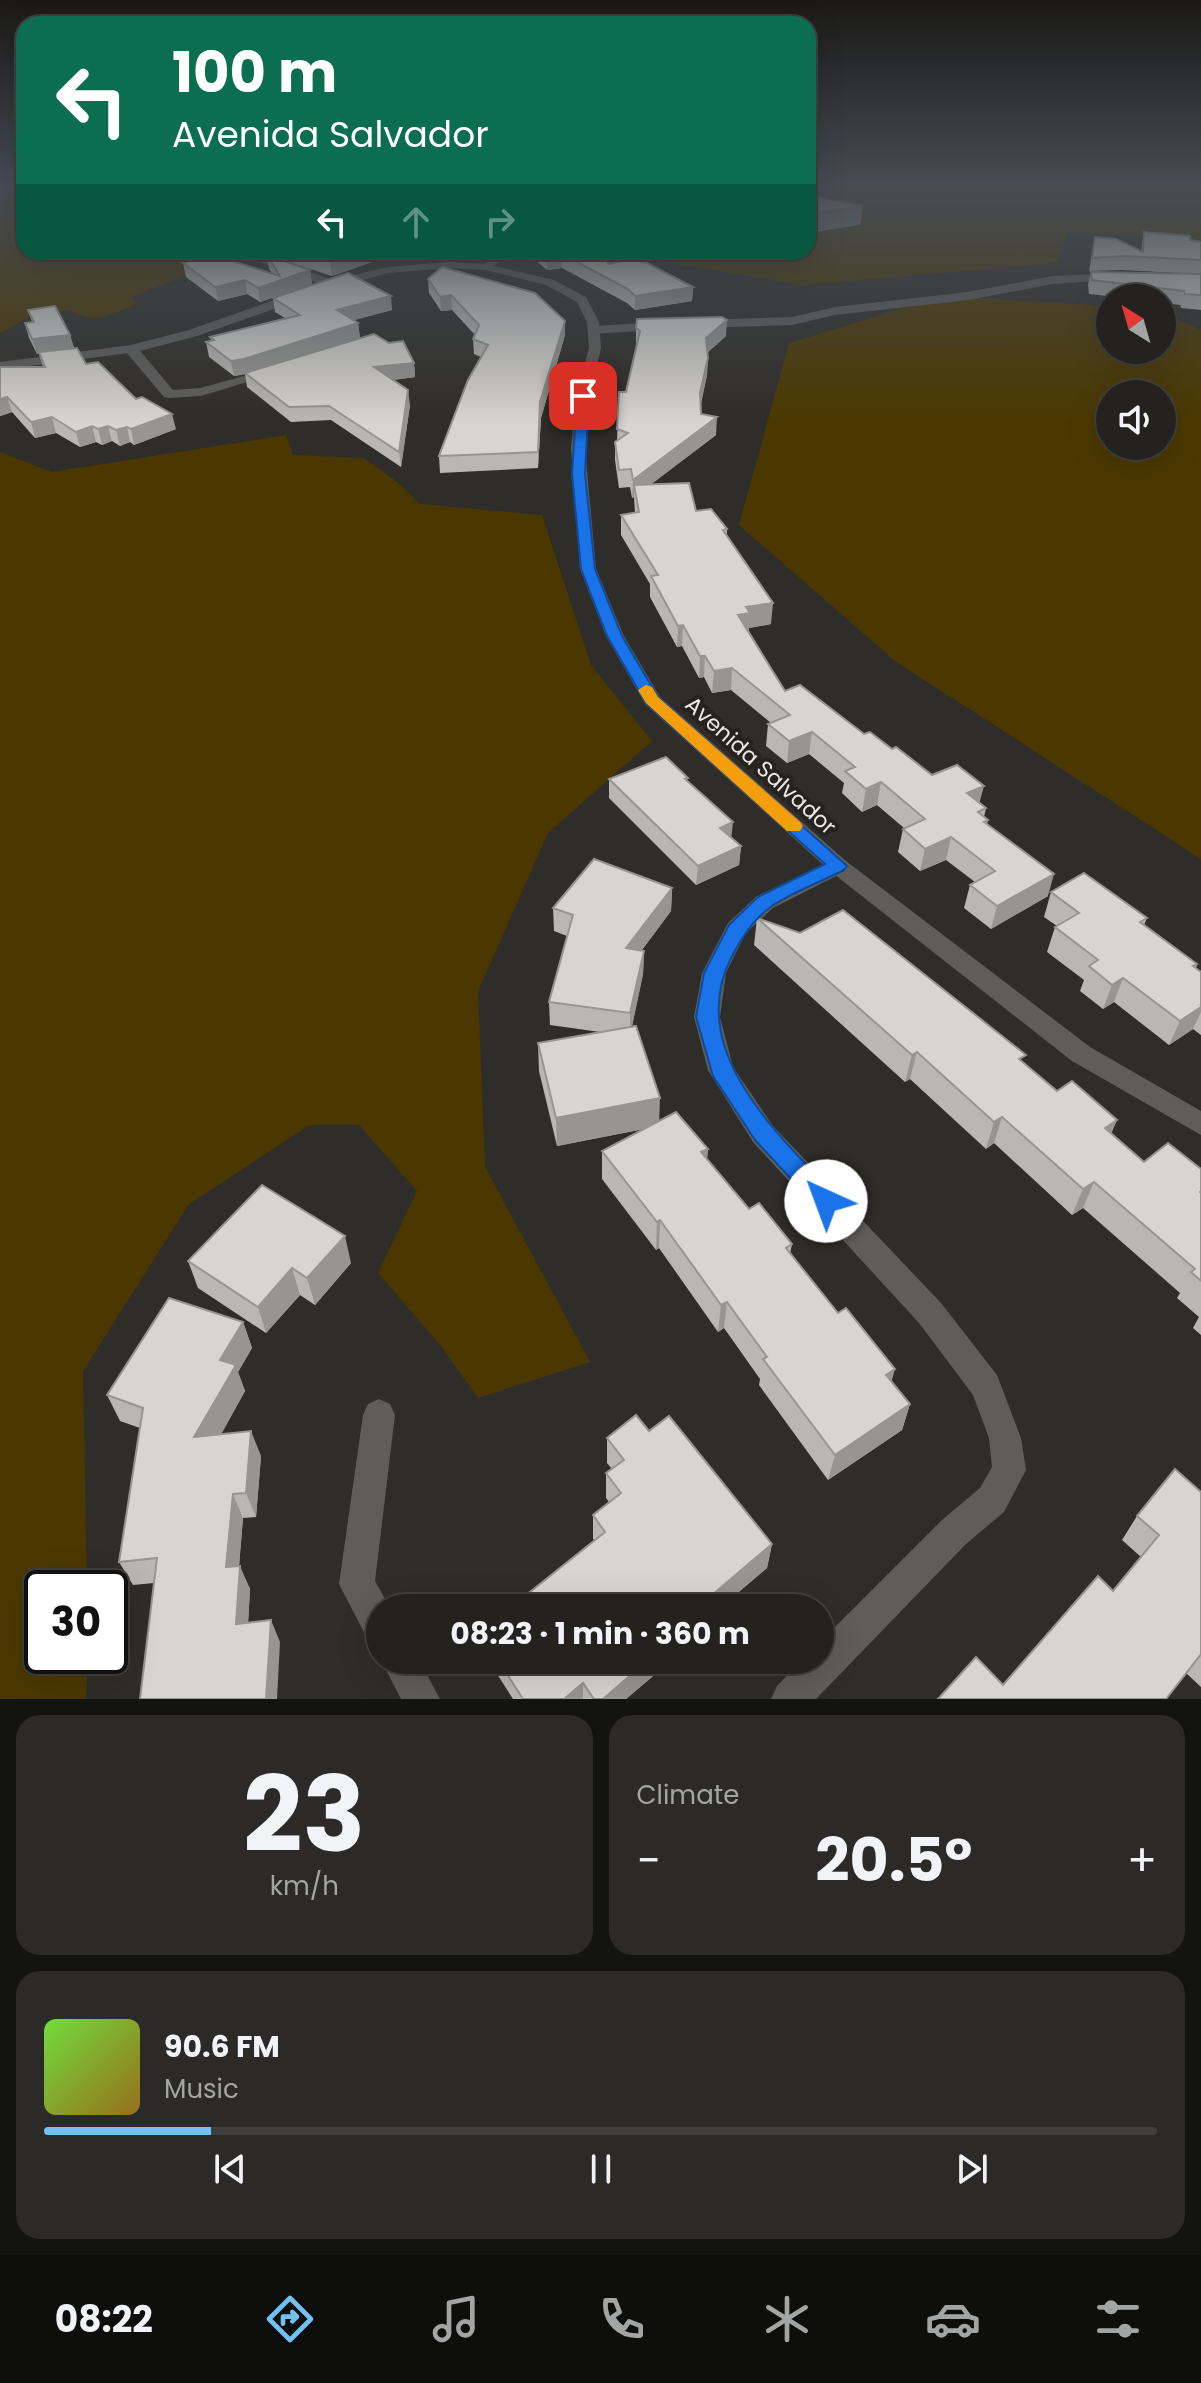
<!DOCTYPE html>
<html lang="en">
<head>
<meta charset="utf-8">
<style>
  body { margin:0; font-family:Poppins,sans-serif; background:#2b2a28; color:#f1f3f6; height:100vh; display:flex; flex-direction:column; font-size:30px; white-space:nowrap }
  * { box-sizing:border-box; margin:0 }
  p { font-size:26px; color:#a3a4a4 }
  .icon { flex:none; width:44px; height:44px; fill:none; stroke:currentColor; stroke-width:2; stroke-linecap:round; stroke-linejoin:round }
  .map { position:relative; height:1699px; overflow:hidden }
  .details { display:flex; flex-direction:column; gap:16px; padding:16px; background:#131311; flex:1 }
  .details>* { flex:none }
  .guide { position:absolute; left:16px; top:16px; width:800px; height:244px; border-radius:24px; box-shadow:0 8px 32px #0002,0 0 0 2px #403f3d; background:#0b6e4f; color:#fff; overflow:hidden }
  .needle { width:52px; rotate:323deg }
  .tools { position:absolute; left:1096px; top:284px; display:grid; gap:16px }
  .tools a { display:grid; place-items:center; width:80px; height:80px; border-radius:50%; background:#23221f; box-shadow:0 8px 32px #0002,0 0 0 2px #403f3d; font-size:40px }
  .speed { position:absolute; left:24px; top:1570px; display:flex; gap:16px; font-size:40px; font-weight:700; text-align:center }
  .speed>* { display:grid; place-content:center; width:104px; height:104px; border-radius:50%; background:#23221f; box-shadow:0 8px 32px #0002,0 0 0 2px #403f3d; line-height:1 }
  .speed .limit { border:4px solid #111; border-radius:12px; background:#fff; color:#111 }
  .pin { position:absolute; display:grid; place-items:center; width:68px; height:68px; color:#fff; margin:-34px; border-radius:16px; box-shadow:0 4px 12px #0006 }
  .me { position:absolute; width:88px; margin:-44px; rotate:317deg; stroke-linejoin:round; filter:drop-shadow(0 0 6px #0008) }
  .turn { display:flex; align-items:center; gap:28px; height:168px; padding:0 24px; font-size:36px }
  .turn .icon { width:104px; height:104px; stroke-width:2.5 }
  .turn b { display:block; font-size:56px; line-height:68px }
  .lanes { display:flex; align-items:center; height:76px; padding:0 24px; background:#0003; justify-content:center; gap:40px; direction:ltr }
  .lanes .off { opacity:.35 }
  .big { font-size:60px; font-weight:700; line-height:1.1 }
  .details .tile { flex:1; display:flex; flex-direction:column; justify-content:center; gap:12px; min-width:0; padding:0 28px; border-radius:24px; background:#2b2a28 }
  .details .dial { align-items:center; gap:0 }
  .dial b { font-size:104px; line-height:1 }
  .song { display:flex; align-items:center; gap:24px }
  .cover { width:96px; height:96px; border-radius:12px; background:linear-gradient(135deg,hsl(100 70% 55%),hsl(40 70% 35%)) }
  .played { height:8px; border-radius:4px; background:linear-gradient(90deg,#70c1f4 15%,#403f3d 15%) }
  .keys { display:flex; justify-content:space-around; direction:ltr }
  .heat { display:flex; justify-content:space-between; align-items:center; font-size:44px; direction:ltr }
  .details .tiles { flex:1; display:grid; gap:16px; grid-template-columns:1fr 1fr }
  .tile:last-child { grid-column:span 2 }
  .trip { position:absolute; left:366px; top:1594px; width:468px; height:80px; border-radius:40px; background:#23221f; box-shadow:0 8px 32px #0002,0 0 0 2px #403f3d; font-weight:700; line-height:80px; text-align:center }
  .dock { display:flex; height:128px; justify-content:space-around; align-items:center; background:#0e0e0c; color:#a3a4a4 }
  .dock .icon { width:56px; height:56px }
  .dock .selected { color:#70c1f4 }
  .dock b { font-size:36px; color:#f1f3f6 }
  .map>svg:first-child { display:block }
  .green { fill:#4b3800; fill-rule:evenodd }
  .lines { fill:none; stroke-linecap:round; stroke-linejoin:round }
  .minor { fill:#5e5d5b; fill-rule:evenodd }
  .tertiary { fill:#5e5d5b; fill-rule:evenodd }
  .wall { fill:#b9b7b4 }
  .shaded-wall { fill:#969592 }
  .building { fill:#d7d5d1; stroke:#969592; stroke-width:2 }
  .route { fill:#1a73e8; stroke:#114b97; stroke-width:2 }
  .slow { fill:#f59e0b }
  .labels { text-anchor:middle; stroke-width:8; stroke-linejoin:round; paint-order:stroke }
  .far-street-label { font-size:22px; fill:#eae9e7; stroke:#252320 }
</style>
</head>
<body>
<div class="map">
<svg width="1201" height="1699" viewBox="0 0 1201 1699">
  <rect width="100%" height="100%" fill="#2f2d29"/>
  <!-- green -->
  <g class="green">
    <path d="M 0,185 L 24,185 L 24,252 L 227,252 L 210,265 L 132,297 L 137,304 C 113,313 93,326 70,310 L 27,318 L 0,333 Z"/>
    <polygon points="808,185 1201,185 1201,246 1133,235 1068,232 1056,263 803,285 666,262 648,252 808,252"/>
    <path d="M 944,296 L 1110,306 L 1110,350 L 1162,350 L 1162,313 L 1201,330 L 1201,859 L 895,661 L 739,525 L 789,343 ZM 1110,394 L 1162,394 L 1162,446 L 1110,446 Z"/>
    <polygon points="286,435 293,455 363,458 396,481 420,504 542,515 591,665 652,741 548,833 478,991 485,1167 590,1362 478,1398 441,1346 378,1273 417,1191 359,1125 310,1125 189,1204 83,1371 87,1588 42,1588 42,1656 88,1656 86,1699 0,1699 0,452 52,472"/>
  </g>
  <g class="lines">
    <!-- minor -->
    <g class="minor">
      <polygon points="489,252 501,252 500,261 490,269 482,269 480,267 488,260"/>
      <polygon points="255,254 337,281 339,284 329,287 251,259 249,257"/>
      <polygon points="1120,273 1126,277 1124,279 1053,284 968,300 835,315 792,325 698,328 692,324 698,320 792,317 835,307 968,292 1053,276"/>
      <polygon points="664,322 668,323 668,329 593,334 587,330 593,326"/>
      <polygon points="126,346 136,346 173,390 200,388 273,368 280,372 201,396 169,398 164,397 126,352"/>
      <polygon points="838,858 846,861 849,866 846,871 773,908 745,934 726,973 720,1017 733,1067 773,1126 941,1303 997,1375 1021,1438 1026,1470 1004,1512 966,1544 816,1699 771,1699 777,1686 802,1660 820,1660 820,1642 942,1520 980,1488 992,1467 989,1438 973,1395 919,1323 753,1142 708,1070 694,1017 702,973 728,923 757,896"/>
      <polygon points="379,1399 390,1404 395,1415 375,1581 390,1608 380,1608 380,1643 367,1638 339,1584 363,1415 368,1404"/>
      <polygon points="381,1660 419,1660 440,1699 401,1699"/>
    </g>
    <!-- tertiary -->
    <polygon class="tertiary" points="449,262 486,264 554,280 586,297 599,322 601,348 590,396 585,448 596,569 624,636 660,697 846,861 1090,1047 1201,1111 1201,1135 1072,1061 830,871 645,704 606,636 580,569 571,448 576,396 589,348 587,322 577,302 546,285 486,270 449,268 388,273 337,287 197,336 136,352 0,370 0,362 131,345 189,330 329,281 388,267"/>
  </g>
  <!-- wall -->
  <g class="wall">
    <polygon points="1144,232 1201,242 1201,274 1121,270 1089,271 1095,237 1141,251"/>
    <polygon points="258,252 399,252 389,256 371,257 372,262 332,276"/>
    <polygon points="526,252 597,252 609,264 693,287 692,301 635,310 627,303 562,268 547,270"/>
    <polygon points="267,255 310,270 312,284 260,302 247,294 218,301 186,277 183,263 272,273 269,269"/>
    <polygon points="1091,272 1201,274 1201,310 1181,308 1180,305 1162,303 1162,298 1124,298 1089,294 1088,285"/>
    <polygon points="428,279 565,321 565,335 541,418 538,468 440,473 439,456 481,357 474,354 473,339 475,335 452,310 441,311 429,293"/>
    <polygon points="273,298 392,310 354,320 358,323 360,338 414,363 415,377 393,380 410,405 401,467 331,420 291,422 247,387 245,374 234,376 209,357 206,342 211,340 210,337 285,318 275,312"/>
    <polygon points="28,310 70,335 74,348 86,364 136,399 176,429 134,445 130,442 120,446 112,441 102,445 96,442 80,447 56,433 35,438 12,412 0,416 0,367 43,367 39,354 37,354 29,338 25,323 32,322"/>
    <polygon points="636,328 726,336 708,352 707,375 701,404 701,414 716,435 651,484 727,529 727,535 771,624 749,628 749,631 785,691 892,749 932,775 979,803 986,808 984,817 988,820 987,824 1048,896 991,929 964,908 970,885 975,882 946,860 920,871 898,852 903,829 904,828 877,805 862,812 842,793 844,783 809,754 787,763 766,746 768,724 771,723 731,690 712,693 704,677 699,678 682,646 677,647 650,597 650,584 621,535 621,515 635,513 634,497 632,498 630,487 619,488 615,460 615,442 617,441 619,392 626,392 637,345 636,344"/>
    <polygon points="609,779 688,781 732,838 741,846 739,865 696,885 609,798"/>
    <polygon points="672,888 671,911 642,950 644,951 643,974 632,1026 659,1121 708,1149 707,1159 749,1209 792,1244 790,1254 910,1404 902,1430 828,1480 759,1385 760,1379 724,1328 718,1332 659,1248 656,1250 602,1179 602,1151 644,1129 557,1146 539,1071 538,1043 600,1032 550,1025 549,1002 567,936 554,931 553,908"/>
    <polygon points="1051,892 1147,918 1144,925 1197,964 1196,968 1201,972 1201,1035 1193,1029 1169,1045 1114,1002 1103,1009 1080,991 1084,980 1047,952 1055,927 1057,926 1044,917"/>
    <polygon points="757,918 1023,1063 1057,1091 1117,1120 1111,1133 1144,1162 1201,1169 1201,1335 1193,1328 1199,1317 1177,1298 1180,1293 1083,1208 1072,1215 994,1143 986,1149 910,1079 905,1082 754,945"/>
    <polygon points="188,1261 351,1263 315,1305 300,1295 266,1333 198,1288"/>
    <polygon points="243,1322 252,1348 238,1372 245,1391 221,1434 261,1456 256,1517 243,1518 239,1566 250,1589 248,1622 280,1642 154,1583 133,1585 119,1562 140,1428 120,1421 107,1395"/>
    <polygon points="649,1431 772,1544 767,1568 721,1607 593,1539 593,1515 609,1502 606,1498 606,1473 612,1469 607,1463 607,1438"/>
    <polygon points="1201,1492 1201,1687 1186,1673 1003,1685 1113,1591 1141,1557 1122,1540 1137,1516"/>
    <polygon points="488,1660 672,1660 626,1699 513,1699"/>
    <polygon points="680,1660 695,1660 685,1668"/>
  </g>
  <!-- shaded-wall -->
  <g class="shaded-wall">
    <polygon points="863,206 860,225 808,233 808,214"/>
    <polygon points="358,252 399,252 389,256 371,257 372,262 332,276 330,262"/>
    <polygon points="562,254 562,268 547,270 547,257"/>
    <polygon points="310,270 312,284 260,302 258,288"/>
    <polygon points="245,280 247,294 218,301 215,287"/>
    <polygon points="693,287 692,301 635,310 635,296"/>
    <polygon points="451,295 452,310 441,311 440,297"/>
    <polygon points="391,296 392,310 339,324 337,310"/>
    <polygon points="727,320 726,336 706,354 706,338"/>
    <polygon points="565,321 565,335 541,418 538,468 538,452 540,402"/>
    <polygon points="358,323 360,338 246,374 234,376 231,361"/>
    <polygon points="70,335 74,349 37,354 32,339"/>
    <polygon points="708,358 707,375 699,410 700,393"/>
    <polygon points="414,363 415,377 376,382 374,367"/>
    <polygon points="408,390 410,405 401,467 399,452"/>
    <polygon points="7,397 12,412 0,416 0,399"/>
    <polygon points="172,414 176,429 134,445 131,429"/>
    <polygon points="52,417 56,433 35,438 31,422"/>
    <polygon points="717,417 716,435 636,496 634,485 634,497 632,498 633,480"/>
    <polygon points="92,426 96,442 80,447 76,432"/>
    <polygon points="108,426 112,441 102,445 98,429"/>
    <polygon points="127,427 130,442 120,446 116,430"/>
    <polygon points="773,603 771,624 749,628 748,634 738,615 746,607"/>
    <polygon points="683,625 682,646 677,647 678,626"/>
    <polygon points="700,656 705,656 704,677 699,678"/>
    <polygon points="732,668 731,690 712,693 714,671"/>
    <polygon points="812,732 809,754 787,763 789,741"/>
    <polygon points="881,782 877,805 862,812 866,789"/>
    <polygon points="984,786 978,808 967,793"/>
    <polygon points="733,822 731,841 720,828"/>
    <polygon points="951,837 946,860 920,871 925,849"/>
    <polygon points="741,846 739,865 696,885 698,866"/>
    <polygon points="1054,874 1048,896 991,929 997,906"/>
    <polygon points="672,888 671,911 625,972 626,948"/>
    <polygon points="644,951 643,974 630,1036 630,1013"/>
    <polygon points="1123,978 1114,1002 1103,1009 1112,985"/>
    <polygon points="1201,1007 1201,1012 1193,1029 1169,1045 1180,1021"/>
    <polygon points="917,1052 910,1079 905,1082 912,1055"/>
    <polygon points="660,1098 659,1126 557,1146 556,1118"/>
    <polygon points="1002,1117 994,1143 986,1149 994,1122"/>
    <polygon points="1117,1120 1106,1146 1105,1128"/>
    <polygon points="708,1149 705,1177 701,1152"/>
    <polygon points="1094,1182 1083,1208 1072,1215 1083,1189"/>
    <polygon points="660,1220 659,1248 656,1250 657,1222"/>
    <polygon points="345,1236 351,1263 315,1305 307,1278"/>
    <polygon points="292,1268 300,1295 266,1333 258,1307"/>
    <polygon points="727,1302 724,1328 718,1332 721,1305"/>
    <polygon points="243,1322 252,1348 238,1372 245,1391 206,1462 194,1437 220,1360"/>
    <polygon points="895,1369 888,1394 886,1375"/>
    <polygon points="910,1404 902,1430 828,1480 835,1455"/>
    <polygon points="251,1431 261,1456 256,1517 246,1493"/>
    <polygon points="233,1494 243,1518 237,1590 226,1567"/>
    <polygon points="772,1544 767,1568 720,1608 712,1595"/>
    <polygon points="240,1566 250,1589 247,1645 236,1624"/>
    <polygon points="271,1620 280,1642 277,1699 266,1699"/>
    <polygon points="648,1660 672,1660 626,1699 603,1699"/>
    <polygon points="686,1660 695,1660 685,1668"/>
    <polygon points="583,1683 583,1699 564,1699"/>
  </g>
  <!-- building -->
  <g class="building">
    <polygon points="808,195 863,206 808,214"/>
    <polygon points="1144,232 1190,236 1190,240 1201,242 1201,260 1125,256 1092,258 1095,237 1116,239 1143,252"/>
    <polygon points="297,252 360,252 330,262"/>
    <polygon points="541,252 597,252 609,264 631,259 647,263 693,287 635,296 628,289 562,254 547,257"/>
    <polygon points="210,254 280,276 267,255 310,270 258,288 245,280 215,287 183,263"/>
    <polygon points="442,267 535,293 565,321 540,402 538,452 439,456 468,380 488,345 473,339 479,325 451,295 440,297 428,279"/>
    <polygon points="1091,272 1201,274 1201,295 1185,294 1184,291 1092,280"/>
    <polygon points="348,273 391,296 337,310 358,323 244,359 231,361 206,342 214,340 210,337 300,315 273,298"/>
    <polygon points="55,306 70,335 32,339 25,323 34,322 28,310"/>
    <polygon points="722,317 727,320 706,338 708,358 700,393 701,414 717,417 633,480 631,469 619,470 615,442 628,433 617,429 619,392 626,392 640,331 636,328 637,319"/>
    <polygon points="374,334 389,343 403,341 414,363 374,367 408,390 399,452 329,406 289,407 245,373"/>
    <polygon points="77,348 86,364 98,362 136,399 142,397 172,414 131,429 127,427 116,430 108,426 98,429 92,426 76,432 52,417 31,422 7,397 0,399 0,367 45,367 39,352"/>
    <polygon points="689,483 696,511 711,509 727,529 723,530 773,603 746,607 750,613 738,615 785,691 800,685 864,734 870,732 892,749 896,747 932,775 957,765 984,786 967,793 986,808 978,812 988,820 984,822 1054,874 997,906 970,885 995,871 951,837 925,849 903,829 925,819 881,782 866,789 845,771 855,767 812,732 789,741 768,724 790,715 732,668 714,671 705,656 700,656 683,625 678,626 651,576 658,575 621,515 639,512 634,485"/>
    <polygon points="666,757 688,778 685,779 733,822 720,828 741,846 698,866 609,779"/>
    <polygon points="594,859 672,888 626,948 644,951 630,1013 549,1002 573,915 553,908"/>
    <polygon points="1084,873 1147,918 1140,922 1197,964 1193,966 1201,972 1201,1007 1180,1021 1123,978 1112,985 1089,966 1098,960 1055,927 1079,913 1051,892"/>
    <polygon points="843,910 1026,1055 1019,1059 1057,1091 1072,1081 1117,1120 1105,1128 1144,1162 1168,1143 1201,1169 1201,1191 1200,1192 1201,1193 1201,1281 1191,1272 1195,1269 1094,1182 1083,1189 1002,1117 994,1122 917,1052 912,1055 757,918 800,933"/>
    <polygon points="636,1026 660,1098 556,1118 538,1043"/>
    <polygon points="676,1112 708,1149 701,1152 749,1209 759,1203 792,1244 786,1248 838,1313 846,1308 895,1369 886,1375 910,1404 835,1455 763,1359 767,1357 727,1302 721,1305 660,1220 657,1222 602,1151"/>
    <polygon points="262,1185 345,1236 307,1278 292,1268 258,1307 188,1261"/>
    <polygon points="169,1298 243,1322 220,1360 236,1365 194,1437 251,1431 246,1493 233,1494 226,1567 240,1566 236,1624 271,1620 266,1699 140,1699 157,1558 119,1562 143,1408 107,1395"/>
    <polygon points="636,1415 649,1431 669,1416 772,1544 712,1595 722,1608 510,1608 605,1532 593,1515 621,1493 606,1473 624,1460 607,1438"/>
    <polygon points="1175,1469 1201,1492 1201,1654 1166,1699 938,1699 976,1657 1003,1685 1098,1576 1113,1591 1159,1535 1137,1516"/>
    <polygon points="498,1660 648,1660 603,1699 594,1699 583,1683 564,1699 523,1699"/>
  </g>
  <!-- sky -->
  <linearGradient id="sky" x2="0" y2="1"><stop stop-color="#1a1917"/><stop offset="0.44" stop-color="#474c54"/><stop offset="1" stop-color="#474c54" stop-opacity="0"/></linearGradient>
  <rect width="1201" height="423" fill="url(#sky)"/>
  <!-- route -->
  <path class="route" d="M 583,393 L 589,396 L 585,474 L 595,569 L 622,636 L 658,697 L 847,866 L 844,870 C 821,882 794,891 772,906 C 753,919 741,938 731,958 C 685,1050 777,1133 834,1194 L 838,1201 L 834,1208 L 826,1211 L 818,1208 L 755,1140 L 713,1076 L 696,1017 L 704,973 L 729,925 L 758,897 L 825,864 L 646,703 L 607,636 L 581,569 L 572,474 L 577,396 Z"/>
  <!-- slow -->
  <polygon class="slow" points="646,685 652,687 658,697 800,822 803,826 800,831 787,831 646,703 638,690"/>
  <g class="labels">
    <!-- far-street labels -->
    <g class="far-street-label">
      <text transform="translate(761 765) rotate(42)" y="8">Avenida Salvador</text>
    </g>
  </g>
</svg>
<div class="tools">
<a><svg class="needle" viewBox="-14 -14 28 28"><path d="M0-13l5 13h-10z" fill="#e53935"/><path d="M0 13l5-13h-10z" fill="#a3a4a4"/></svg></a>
<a><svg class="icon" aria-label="sound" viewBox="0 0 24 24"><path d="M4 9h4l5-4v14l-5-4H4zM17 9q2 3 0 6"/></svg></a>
</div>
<div class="speed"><div class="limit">30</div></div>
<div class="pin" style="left:583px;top:396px;background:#d93025"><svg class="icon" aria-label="arrive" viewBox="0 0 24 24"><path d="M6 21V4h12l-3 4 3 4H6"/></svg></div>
<svg class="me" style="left:826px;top:1201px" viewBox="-20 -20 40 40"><circle r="19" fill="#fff"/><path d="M0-13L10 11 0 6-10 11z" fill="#1a73e8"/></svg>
<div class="trip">08:23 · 1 min · 360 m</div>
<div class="guide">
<div class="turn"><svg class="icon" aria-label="left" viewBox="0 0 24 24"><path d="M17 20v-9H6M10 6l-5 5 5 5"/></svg><div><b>100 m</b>Avenida Salvador</div></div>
<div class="lanes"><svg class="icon" aria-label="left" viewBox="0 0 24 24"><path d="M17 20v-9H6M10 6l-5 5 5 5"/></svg><svg class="icon off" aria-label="ahead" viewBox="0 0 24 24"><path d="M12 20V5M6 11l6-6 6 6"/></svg><svg class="icon off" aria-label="right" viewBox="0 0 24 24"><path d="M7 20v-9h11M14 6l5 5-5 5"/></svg></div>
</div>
</div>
<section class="details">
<div class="tiles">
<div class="tile dial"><b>23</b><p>km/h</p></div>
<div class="tile"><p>Climate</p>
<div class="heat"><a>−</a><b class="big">20.5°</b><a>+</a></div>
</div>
<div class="tile">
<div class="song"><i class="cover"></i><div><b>90.6 FM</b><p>Music</p></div></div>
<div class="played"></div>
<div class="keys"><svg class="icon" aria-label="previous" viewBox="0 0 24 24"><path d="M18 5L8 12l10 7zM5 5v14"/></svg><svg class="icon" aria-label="pause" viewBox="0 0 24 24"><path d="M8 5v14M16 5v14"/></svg><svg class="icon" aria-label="next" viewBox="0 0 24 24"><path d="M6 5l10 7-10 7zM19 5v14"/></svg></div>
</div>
</div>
</section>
<nav class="dock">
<b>08:22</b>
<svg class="icon selected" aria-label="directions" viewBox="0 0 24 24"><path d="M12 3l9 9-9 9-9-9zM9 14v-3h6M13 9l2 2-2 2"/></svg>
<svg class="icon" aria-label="music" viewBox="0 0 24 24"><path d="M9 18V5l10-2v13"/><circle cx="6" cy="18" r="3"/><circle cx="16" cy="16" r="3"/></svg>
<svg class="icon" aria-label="phone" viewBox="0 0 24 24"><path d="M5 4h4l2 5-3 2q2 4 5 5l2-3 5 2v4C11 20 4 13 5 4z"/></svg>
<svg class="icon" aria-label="climate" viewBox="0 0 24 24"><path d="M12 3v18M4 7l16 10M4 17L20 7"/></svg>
<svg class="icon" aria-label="car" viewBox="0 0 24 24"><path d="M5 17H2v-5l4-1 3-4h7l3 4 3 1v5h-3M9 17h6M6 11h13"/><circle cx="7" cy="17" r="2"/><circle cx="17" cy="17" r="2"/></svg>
<svg class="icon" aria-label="filters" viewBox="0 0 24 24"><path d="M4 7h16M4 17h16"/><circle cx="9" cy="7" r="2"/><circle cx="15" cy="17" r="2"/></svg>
</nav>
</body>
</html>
